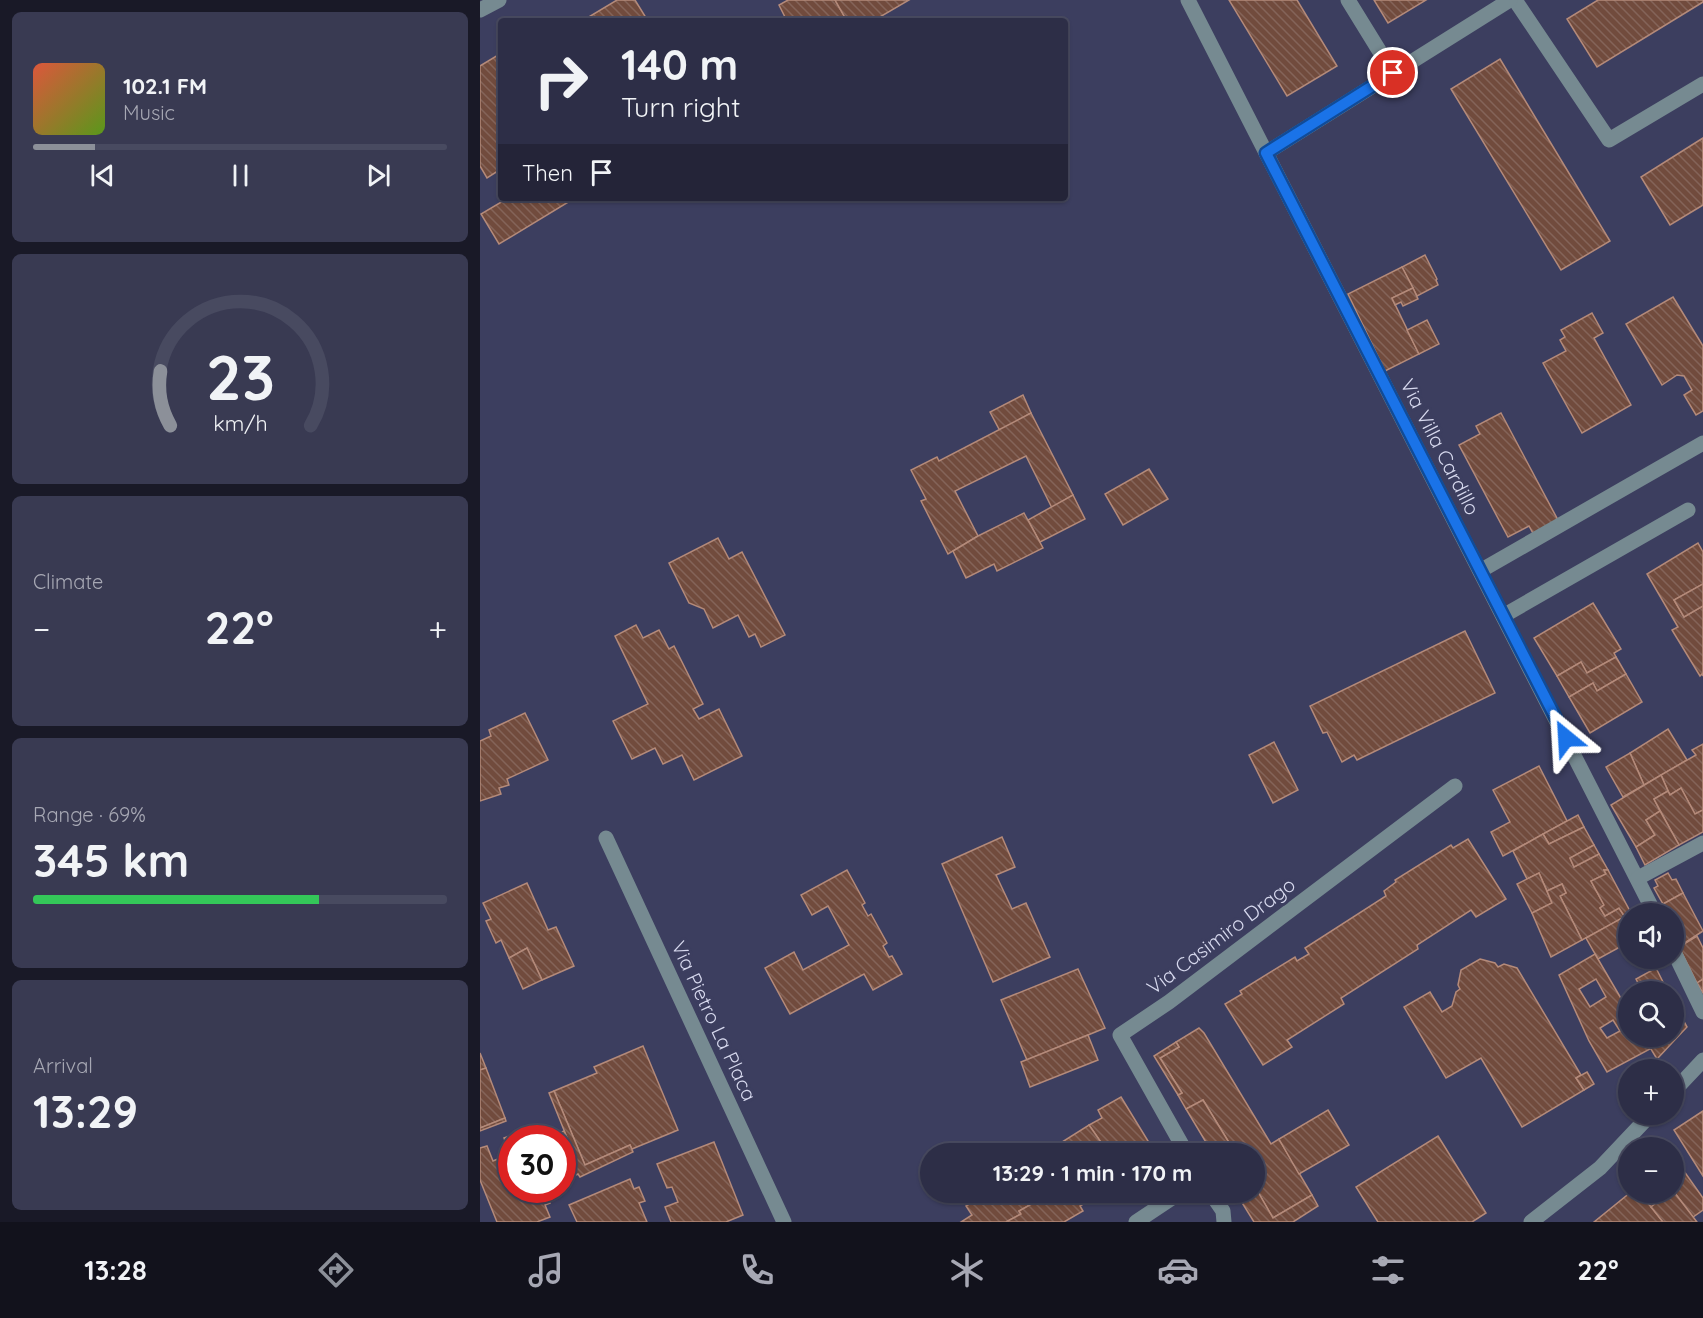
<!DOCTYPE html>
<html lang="en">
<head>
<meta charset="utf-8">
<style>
  body { margin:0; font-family:Quicksand,sans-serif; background:#393a52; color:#f1f3f6; height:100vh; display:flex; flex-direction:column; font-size:22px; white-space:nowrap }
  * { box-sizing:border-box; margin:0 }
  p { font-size:20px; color:#a7a8b4 }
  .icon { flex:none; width:33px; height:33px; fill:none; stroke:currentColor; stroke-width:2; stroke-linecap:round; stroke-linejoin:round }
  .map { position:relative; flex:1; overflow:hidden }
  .drawer { display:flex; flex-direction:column; gap:12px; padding:12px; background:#191927; width:480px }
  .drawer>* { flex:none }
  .hud { position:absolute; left:18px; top:18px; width:570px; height:183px; border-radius:6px; box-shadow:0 2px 4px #0004,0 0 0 2px #484a60; background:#2d2e47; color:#f1f3f6; overflow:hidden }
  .buttons { position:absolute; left:1138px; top:903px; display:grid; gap:12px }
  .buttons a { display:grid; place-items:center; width:66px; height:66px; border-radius:50%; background:#2d2e47; box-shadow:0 2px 4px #0004,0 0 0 2px #484a60; font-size:30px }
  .speed { position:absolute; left:18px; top:1125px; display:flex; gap:12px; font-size:30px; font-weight:700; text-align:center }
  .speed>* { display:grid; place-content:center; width:78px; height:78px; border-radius:50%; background:#2d2e47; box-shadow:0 2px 4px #0004,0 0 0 2px #484a60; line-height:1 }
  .speed .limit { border:9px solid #d22; background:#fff; color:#111 }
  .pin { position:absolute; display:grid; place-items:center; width:51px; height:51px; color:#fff; margin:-26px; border:3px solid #fff; border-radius:50%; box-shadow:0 2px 6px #0007 }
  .me { position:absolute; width:66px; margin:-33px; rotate:333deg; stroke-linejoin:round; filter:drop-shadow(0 0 4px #0008) }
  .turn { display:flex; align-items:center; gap:21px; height:126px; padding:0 24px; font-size:27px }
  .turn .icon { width:78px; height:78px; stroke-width:2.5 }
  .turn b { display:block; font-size:42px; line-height:51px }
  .then { display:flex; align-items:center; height:57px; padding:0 24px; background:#0003; gap:12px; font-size:22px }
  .big { font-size:45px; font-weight:700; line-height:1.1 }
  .drawer .widget { flex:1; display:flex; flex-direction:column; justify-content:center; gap:9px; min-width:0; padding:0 21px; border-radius:9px; background:#393a52 }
  .drawer .dial { align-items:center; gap:0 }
  .dial svg { height:156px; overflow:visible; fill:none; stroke:#484a60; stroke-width:7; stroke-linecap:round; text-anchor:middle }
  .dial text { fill:#f1f3f6; stroke:none }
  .song { display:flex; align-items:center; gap:18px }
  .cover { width:72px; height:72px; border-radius:9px; background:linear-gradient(135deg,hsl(10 70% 55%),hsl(90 70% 35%)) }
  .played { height:6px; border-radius:3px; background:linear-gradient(90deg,#8c9099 15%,#484a60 15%) }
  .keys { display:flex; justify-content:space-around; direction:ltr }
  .heat { display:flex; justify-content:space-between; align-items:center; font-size:33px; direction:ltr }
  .charge { height:9px; border-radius:4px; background:linear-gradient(90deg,#34c759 69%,#484a60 0) }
  .trip { position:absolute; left:440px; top:1143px; width:345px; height:60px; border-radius:30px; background:#2d2e47; box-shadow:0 2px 4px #0004,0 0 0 2px #484a60; font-weight:700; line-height:60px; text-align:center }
  .dock { display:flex; height:96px; justify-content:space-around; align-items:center; background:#12121c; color:#a7a8b4 }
  .dock .icon { width:42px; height:42px }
  .dock .on { color:#8c9099 }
  .dock b { font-size:27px; color:#f1f3f6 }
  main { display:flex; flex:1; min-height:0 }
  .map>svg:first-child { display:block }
  .building { fill:url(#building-back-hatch); stroke:#b48a7a; stroke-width:1.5; fill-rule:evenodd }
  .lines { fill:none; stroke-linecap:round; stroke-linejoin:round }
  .minor { stroke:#768a91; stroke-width:15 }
  .route-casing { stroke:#114b97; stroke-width:15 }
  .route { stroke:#1a73e8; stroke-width:10 }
  .labels { text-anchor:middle; stroke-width:6; stroke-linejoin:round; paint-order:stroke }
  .street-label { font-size:20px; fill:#d7d9ee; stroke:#3c3e5f }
</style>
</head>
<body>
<main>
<section class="drawer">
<div class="widget">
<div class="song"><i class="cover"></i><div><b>102.1 FM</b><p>Music</p></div></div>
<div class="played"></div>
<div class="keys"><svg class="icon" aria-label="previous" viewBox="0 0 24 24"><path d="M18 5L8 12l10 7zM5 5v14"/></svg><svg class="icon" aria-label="pause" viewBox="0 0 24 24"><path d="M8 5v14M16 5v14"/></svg><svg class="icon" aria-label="next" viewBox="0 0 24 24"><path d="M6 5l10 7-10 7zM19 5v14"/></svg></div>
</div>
<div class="widget dial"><svg viewBox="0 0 100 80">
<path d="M14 69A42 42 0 1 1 86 69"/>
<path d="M14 69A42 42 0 0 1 9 41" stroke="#8c9099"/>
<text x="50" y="56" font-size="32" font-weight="700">23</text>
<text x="50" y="72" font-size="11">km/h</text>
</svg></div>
<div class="widget"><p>Climate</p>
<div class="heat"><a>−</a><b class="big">22°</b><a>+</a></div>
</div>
<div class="widget"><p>Range · 69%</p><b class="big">345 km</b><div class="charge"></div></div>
<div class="widget"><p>Arrival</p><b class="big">13:29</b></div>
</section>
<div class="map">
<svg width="1223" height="1222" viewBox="0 0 1223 1222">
  <defs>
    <pattern id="building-back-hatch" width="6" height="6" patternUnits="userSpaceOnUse" patternTransform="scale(1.5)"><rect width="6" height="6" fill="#714b3d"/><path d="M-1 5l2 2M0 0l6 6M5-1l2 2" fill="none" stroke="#846459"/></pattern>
  </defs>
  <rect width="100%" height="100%" fill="#3c3e5f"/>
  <!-- building -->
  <g class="building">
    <polygon points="137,0 155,0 168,21 102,21"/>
    <polygon points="308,0 355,0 367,21 307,21 299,5"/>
    <polygon points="355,0 429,0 393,21 367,21"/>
    <polygon points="749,0 817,0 857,66 807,96"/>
    <polygon points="894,0 946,0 908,23"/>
    <polygon points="1118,0 1223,0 1223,2 1117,67 1087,19"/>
    <polygon points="18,55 21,61 21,169 7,178 0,166 0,66"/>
    <polygon points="1020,59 1130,241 1081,270 971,89"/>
    <polygon points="1223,138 1223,205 1190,225 1161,177"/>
    <polygon points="28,198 95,198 19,244 1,214"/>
    <polygon points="945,255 957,279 956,280 958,285 937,296 922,267"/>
    <polygon points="922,267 933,288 912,298 939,354 905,371 868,294"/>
    <polygon points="933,288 938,299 923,306 921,302 915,305 912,298"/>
    <polygon points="1193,297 1223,346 1223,411 1216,415 1204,395 1212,390 1204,376 1197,375 1182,385 1146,324"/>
    <polygon points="1112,313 1123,333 1114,338 1151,405 1102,433 1063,363 1086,351 1080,340 1085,337 1081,330"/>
    <polygon points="947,320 959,344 939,354 927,330"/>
    <polygon points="543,395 551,413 520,431 510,412"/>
    <polygon points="551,413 593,495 572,508 546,456 475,491 498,536 468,554 441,501 446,499 431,470 457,457 459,461"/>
    <polygon points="1021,413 1079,522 1054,535 1049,526 1028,537 979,445 1000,434 996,426"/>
    <polygon points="669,469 688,499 643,525 625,494"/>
    <polygon points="593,495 605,519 560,542 548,520"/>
    <polygon points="544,513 563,548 517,571 514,564 486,578 473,551 498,536"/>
    <polygon points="238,538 249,559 262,552 305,635 281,647 275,634 269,637 258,615 233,628 224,609 209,603 189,563"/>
    <polygon points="1218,543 1223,552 1223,584 1194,600 1204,617 1223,606 1223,676 1222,674 1220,676 1192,630 1198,627 1167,574"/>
    <polygon points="1223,584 1223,606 1204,617 1194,600"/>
    <polygon points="1113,603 1141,649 1134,653 1136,657 1107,673 1101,662 1077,676 1054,638"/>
    <polygon points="156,625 163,638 179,630 189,649 194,646 223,704 213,709 219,719 239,709 262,756 214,780 202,755 183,764 175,748 152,759 133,721 168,704 135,636"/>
    <polygon points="985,631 1015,693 877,760 874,755 862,762 847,732 843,733 830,706"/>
    <polygon points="1136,657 1146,674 1117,691 1113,683 1089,697 1077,676 1101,662 1107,673"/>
    <polygon points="1146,674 1162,702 1110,733 1089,697 1113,683 1117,691"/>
    <polygon points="45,713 68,760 27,779 29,785 19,788 21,794 0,801 0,741 11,736 9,730"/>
    <polygon points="1188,729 1207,760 1164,785 1150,753"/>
    <polygon points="794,742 818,790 793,803 769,755"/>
    <polygon points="1223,744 1223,810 1215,814 1201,788 1190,795 1181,775 1216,755 1212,750"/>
    <polygon points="1150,753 1164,785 1143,797 1126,767"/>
    <polygon points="1059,766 1087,821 1023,856 1011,832 1030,822 1013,790"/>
    <polygon points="1181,775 1188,791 1174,799 1180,811 1166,820 1175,835 1156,847 1131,805"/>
    <polygon points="1201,788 1215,814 1223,810 1223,832 1199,845 1174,799 1188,791 1190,795"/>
    <polygon points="1180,811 1199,845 1165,865 1156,847 1175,835 1166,820"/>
    <polygon points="1098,815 1104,827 1069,844 1063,834"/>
    <polygon points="1104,827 1114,845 1090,858 1094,867 1119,854 1128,870 1124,870 1126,874 1111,881 1124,905 1120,908 1125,916 1139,908 1145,917 1102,940 1080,896 1086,893 1082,884 1067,891 1059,873 1047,879 1033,851 1063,834 1069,844"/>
    <polygon points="522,837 535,867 516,875 532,909 546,903 570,957 513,982 462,864"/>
    <polygon points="988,839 1026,899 996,917 991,910 937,945 938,949 861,998 864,1004 807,1040 812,1047 783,1065 745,1004 762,994 760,991 815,957 817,961 829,954 825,948 906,896 904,891 916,882 915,880 971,845 973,848"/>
    <polygon points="1114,845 1119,854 1094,867 1090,858"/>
    <polygon points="367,870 385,903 382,905 388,916 391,914 407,943 403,946 409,957 412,956 422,974 393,990 384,974 310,1014 285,968 314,952 323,970 369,945 348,906 332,915 321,895"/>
    <polygon points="1124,870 1128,870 1151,913 1145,917 1139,908 1125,916 1120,908 1124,905 1111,881 1126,874"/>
    <polygon points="1059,873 1072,903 1052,913 1037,884"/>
    <polygon points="1188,873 1192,880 1196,879 1203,893 1183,904 1174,888 1178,886 1175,880"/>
    <polygon points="47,883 68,930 76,927 94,966 62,980 47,948 29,958 21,940 16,943 6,921 11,919 3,903"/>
    <polygon points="1082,884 1086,893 1080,896 1102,940 1071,957 1052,913 1072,903 1067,891"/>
    <polygon points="1203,893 1223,931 1203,944 1194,926 1194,914 1187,914 1183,904"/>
    <polygon points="1149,914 1149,942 1118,959 1106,938"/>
    <polygon points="1217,936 1223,948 1223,979 1217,983 1199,947"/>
    <polygon points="47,948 62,980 43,989 29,958"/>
    <path d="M 1115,954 L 1149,1012 L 1149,1036 L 1163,1036 L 1170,1049 L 1127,1072 L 1109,1041 L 1079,975 ZM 1116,979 L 1126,997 L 1110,1007 L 1099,989 ZM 1133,1020 L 1140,1031 L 1127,1038 L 1120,1028 Z"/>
    <polygon points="1000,959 1015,963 1018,967 1024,964 1037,968 1101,1075 1096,1078 1104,1090 1042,1127 1001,1058 966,1078 924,1007 950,992 962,1012 972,1006 976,992 980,989 978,985 981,970"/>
    <polygon points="1176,968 1188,992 1163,992 1156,979"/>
    <polygon points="598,969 625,1028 547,1060 521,1000"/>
    <polygon points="1223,979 1223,993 1217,983"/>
    <polygon points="1194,1003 1207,1027 1177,1059 1163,1036 1194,1036"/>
    <polygon points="719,1028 724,1033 791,1144 799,1139 832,1195 793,1218 774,1185 774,1154 756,1154 723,1100 706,1109 698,1095 702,1093 680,1058 699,1047 696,1042"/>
    <polygon points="608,1035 618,1060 550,1087 541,1062"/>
    <polygon points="696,1042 699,1047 680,1058 702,1093 698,1095 674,1056"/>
    <polygon points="163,1046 198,1130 152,1149 150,1145 105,1165 74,1091 117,1073 114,1067"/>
    <polygon points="0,1053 6,1068 0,1070"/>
    <polygon points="6,1068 25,1118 0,1128 0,1070"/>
    <polygon points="1107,1072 1114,1084 1104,1090 1096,1078"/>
    <polygon points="74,1091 105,1165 150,1145 153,1152 100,1177 98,1174 82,1181 82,1148 90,1145 69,1093"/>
    <polygon points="641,1097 676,1154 616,1154 625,1148 609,1125 622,1118 618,1110"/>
    <polygon points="723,1100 756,1154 733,1154 706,1109"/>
    <polygon points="848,1110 869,1145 819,1174 799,1139"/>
    <polygon points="1223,1111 1223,1176 1194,1130"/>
    <polygon points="25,1118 26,1121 0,1131 0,1128"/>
    <polygon points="609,1125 625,1148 616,1154 563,1154"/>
    <polygon points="84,1131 90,1145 82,1148 82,1138 68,1138"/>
    <polygon points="41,1132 44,1138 32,1138 32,1190 64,1190 70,1203 65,1205 70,1217 57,1222 17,1222 0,1180 0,1148 7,1146 13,1161 30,1154 24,1138"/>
    <polygon points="958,1136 1006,1213 992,1222 898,1222 876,1187"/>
    <polygon points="234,1142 263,1215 246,1222 191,1222 185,1207 198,1202 192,1187 187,1188 177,1164"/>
    <polygon points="1194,1157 1223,1198 1223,1210 1213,1217 1194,1192"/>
    <polygon points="150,1179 154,1189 159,1187 165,1201 159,1203 167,1222 97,1222 89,1205"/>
    <polygon points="774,1185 793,1218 832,1195 838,1206 813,1222 774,1222 756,1193 774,1192"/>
    <polygon points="509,1192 573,1192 539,1211 541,1214 526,1222 481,1222 492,1215 486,1206"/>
    <polygon points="573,1192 588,1192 590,1196 598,1192 622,1192 600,1206 603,1211 584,1222 526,1222 541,1214 539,1211"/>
    <polygon points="1151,1192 1160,1192 1183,1222 1114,1222"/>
    <polygon points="1160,1192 1190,1192 1171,1207"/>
    <polygon points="1190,1192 1194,1192 1217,1222 1183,1222 1171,1207"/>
  </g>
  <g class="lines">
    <!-- minor -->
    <g class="minor">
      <polyline points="708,0 1175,914"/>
      <polyline points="868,0 913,73"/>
      <polyline points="1035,0 1129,140 1223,84"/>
      <polyline points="0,10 19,0"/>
      <polyline points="786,153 1030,0"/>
      <polyline points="1000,571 1223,443"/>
      <polyline points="1023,616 1208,510"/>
      <polyline points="126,838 304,1222"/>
      <polyline points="1158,878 1223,843"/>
      <polyline points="1194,952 1223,1012"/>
      <polyline points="1194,1091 1223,1060"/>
      <polyline points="707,1154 640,1035 689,1002 975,786"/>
      <polyline points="730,1192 743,1211 744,1222"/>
      <polyline points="656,1222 701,1192"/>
      <polyline points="1051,1222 1120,1168 1171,1114"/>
    </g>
  </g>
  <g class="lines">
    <!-- route casing -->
    <g class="route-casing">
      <polyline id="route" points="913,73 786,153 1086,738"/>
    </g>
    <!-- route -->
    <use href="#route" class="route"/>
  </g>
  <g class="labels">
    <!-- street labels -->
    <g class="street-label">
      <text transform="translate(960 447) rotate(63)" y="7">Via Villa Cardillo</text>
      <text transform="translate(741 936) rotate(-37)" y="7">Via Casimiro Drago</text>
      <text transform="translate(234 1021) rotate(65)" y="7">Via Pietro La Placa</text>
    </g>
  </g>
</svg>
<div class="buttons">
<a><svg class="icon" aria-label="sound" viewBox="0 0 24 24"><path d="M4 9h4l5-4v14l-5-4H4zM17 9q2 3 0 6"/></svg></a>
<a><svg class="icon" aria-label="search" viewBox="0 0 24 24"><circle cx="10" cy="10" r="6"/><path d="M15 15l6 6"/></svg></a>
<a>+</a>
<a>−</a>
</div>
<div class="speed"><div class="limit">30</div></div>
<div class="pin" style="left:913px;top:73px;background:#d93025"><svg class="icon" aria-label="arrive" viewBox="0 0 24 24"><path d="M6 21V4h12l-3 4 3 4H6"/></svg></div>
<svg class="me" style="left:1086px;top:738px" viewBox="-20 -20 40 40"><path d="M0-17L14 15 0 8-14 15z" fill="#1a73e8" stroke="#fff" stroke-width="4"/></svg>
<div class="trip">13:29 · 1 min · 170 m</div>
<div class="hud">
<div class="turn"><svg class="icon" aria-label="right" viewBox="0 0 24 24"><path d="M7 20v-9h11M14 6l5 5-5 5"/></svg><div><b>140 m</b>Turn right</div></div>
<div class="then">Then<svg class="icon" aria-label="arrive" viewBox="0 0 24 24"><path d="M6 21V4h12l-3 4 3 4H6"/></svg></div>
</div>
</div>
</main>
<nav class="dock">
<b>13:28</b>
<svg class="icon on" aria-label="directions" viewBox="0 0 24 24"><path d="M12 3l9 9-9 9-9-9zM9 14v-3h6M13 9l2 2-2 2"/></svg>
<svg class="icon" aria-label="music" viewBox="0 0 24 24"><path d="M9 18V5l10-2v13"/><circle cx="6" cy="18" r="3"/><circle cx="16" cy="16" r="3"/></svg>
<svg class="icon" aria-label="phone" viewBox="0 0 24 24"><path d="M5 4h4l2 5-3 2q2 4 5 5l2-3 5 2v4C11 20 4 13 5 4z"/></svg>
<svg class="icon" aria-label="climate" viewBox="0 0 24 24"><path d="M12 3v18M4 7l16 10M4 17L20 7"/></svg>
<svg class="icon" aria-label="car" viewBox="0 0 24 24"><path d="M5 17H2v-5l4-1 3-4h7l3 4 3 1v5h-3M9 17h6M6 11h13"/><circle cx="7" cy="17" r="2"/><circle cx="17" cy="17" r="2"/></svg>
<svg class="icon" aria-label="filters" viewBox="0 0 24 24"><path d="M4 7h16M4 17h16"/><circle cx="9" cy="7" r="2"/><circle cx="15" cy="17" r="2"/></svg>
<b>22°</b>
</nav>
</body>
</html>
